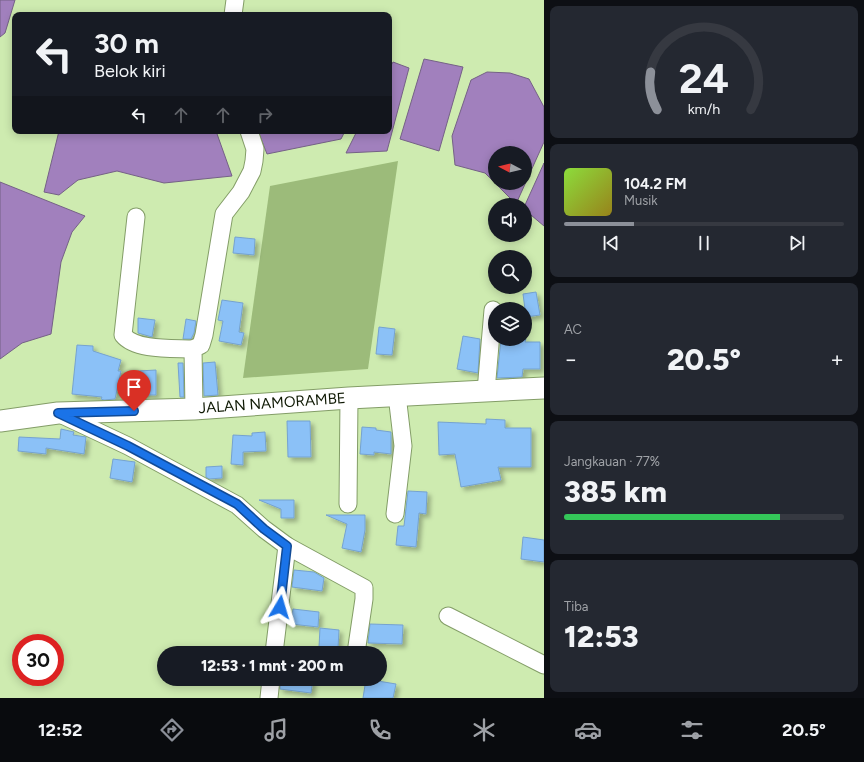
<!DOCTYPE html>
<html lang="id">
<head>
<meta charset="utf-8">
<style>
  body { margin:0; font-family:Figtree,sans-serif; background:#242831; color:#f1f3f6; height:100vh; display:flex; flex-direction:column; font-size:15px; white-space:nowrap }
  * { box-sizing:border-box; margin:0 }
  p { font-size:13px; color:#9ea1a6 }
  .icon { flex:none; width:22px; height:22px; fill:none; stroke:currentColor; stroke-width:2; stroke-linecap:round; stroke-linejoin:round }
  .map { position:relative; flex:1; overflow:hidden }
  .drawer { display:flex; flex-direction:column; gap:6px; padding:6px; background:#0d0f14; width:320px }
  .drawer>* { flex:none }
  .top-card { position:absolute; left:12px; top:12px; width:380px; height:122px; border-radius:8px; box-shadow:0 2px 10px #0003; background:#171b24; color:#f1f3f6; overflow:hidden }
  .needle { width:26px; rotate:277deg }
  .controls { position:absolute; left:488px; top:146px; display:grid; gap:8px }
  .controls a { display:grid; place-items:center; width:44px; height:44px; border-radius:50%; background:#171b24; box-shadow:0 2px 10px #0003; font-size:20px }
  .speed { position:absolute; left:12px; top:634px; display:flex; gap:8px; font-size:20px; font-weight:700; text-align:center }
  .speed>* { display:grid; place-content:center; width:52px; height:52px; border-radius:50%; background:#171b24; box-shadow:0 2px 10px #0003; line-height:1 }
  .speed .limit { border:6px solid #d22; background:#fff; color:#111 }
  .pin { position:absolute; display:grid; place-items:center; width:34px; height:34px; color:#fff; margin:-41px -17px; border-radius:50% 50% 50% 0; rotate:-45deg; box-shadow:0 0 4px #0007 }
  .pin .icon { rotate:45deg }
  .me { position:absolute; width:44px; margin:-22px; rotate:7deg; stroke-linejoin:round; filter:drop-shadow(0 0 3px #0008) }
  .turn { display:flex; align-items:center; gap:14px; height:84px; padding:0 16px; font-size:18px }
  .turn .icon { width:52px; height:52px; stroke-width:2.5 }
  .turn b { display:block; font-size:28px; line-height:34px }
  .lanes { display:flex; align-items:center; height:38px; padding:0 16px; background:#0003; justify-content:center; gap:20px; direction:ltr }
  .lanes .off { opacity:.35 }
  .big { font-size:30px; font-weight:800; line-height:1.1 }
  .drawer .tile { flex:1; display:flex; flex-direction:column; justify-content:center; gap:6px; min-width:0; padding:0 14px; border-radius:8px; background:#242831 }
  .drawer .dial { align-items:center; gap:0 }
  .dial svg { height:104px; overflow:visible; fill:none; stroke:#363941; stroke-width:7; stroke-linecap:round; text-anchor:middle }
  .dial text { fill:#f1f3f6; stroke:none }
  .song { display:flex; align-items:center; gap:12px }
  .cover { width:48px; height:48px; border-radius:6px; background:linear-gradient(135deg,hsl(90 70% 55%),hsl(50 70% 35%)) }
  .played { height:4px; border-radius:2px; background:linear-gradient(90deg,#8c9099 25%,#363941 25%) }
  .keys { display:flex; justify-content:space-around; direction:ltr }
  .heat { display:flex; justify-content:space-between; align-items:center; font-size:22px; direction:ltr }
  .charge { height:6px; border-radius:3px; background:linear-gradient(90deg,#34c759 77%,#363941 0) }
  .trip { position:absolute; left:157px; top:646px; width:230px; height:40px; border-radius:20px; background:#171b24; box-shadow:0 2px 10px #0003; font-weight:800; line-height:40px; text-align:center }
  .menu { display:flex; height:64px; justify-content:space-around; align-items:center; background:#090b0e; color:#9ea1a6 }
  .menu .icon { width:28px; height:28px }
  .menu .active { color:#8c9099 }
  .menu b { font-size:18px; color:#f1f3f6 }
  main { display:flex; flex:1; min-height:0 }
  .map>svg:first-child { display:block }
  .green { fill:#9cbb7a }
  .water { fill:#a180bd; stroke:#756186; fill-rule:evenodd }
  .building { fill:#8bc1f7; stroke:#75a2cf; filter:url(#shadow) }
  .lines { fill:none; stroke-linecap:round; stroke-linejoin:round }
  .minor-casing { stroke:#839d67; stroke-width:19 }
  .major-casing { stroke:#839d67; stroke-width:23 }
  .minor { stroke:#fff; stroke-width:17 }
  .major { stroke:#fff; stroke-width:21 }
  .route-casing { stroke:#114b97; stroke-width:10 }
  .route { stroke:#1a73e8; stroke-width:7 }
  .labels { text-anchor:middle; stroke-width:3; stroke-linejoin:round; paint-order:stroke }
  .street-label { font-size:15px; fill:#0f1904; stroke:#fff }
</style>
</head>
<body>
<main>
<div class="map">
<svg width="544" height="698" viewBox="0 0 544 698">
  <defs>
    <filter id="shadow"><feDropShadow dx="3.5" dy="3.5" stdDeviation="2" flood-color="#0004"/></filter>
  </defs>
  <rect width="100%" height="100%" fill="#ceebb0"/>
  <!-- green -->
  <polygon class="green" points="398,161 368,369 243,378 270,186"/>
  <!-- water -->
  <g class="water">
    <polygon points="0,0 15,0 5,33 0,37"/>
    <polygon points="424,59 463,67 439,151 400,139"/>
    <polygon points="393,62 409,68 387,151 346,153 357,131 389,131 389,69"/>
    <path d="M 487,72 L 510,73 L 529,79 L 544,107 L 544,142 L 516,204 L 485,173 L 455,165 L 452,136 L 471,80 ZM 495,153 L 525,153 L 525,183 L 495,183 Z"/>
    <polygon points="59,131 216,131 232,176 164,183 117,171 78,180 59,195 44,192"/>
    <polygon points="258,131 345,131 341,139 267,154"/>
    <polygon points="544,163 544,226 525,210 525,205"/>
    <polygon points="0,182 85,216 72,232 61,262 51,334 22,343 0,359"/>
  </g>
  <!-- building -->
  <g class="building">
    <polygon points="235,237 255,239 254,255 233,253"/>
    <polygon points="536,292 540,315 526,317 523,294"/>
    <polygon points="222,300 243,303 239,332 244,333 241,345 219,341 223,321 218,320"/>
    <polygon points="138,318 155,320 152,337 138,333"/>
    <polygon points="186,319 196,321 194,333 191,339 183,339"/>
    <polygon points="379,327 395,329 392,355 376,354"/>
    <polygon points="463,336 480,339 478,373 457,369"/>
    <polygon points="501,339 526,339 525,342 540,342 540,369 523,369 522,377 497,378"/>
    <polygon points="77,345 93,346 93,351 121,360 118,371 121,371 115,399 104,400 101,399 102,397 72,394"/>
    <polygon points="215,362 218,395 204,396 203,363"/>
    <polygon points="178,363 183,363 184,397 180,397"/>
    <polygon points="156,370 156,395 138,395 138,371"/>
    <polygon points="486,419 505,420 505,428 531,428 531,467 498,467 501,480 461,487 455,454 439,455 438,422 486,424"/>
    <polygon points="287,421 310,421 311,457 288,457"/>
    <polygon points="362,427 376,428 376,430 391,432 391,454 374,452 374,455 360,454"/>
    <polygon points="61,429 74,432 73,435 86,437 84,454 46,448 46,454 18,451 19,437 60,439"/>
    <polygon points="265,432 266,451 243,452 243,465 231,464 233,435 252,436 252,433"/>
    <polygon points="113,459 135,462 132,482 110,478"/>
    <polygon points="222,466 222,478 209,479 206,477 206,467"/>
    <polygon points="408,491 427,492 426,514 419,513 416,547 396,545 398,526 404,526"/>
    <polygon points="259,500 294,500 294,518 281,518 281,509"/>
    <polygon points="326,515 365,515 365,530 361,552 342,548 347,524"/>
    <polygon points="523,537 544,540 544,562 521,559"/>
    <polygon points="294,570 314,572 324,578 322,591 292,587"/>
    <polygon points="293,609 319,612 318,627 291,624"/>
    <polygon points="370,624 403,625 402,644 368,643"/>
    <polygon points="320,628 339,630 338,648 319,647"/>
    <polygon points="281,679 313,679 311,693 280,689"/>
    <polygon points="366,679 396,684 393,698 363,698"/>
  </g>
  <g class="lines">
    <!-- minor casing -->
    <g class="minor-casing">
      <g id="minor">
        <polyline points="233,15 235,0"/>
        <path d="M 136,217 L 123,335 C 136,351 173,348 193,349"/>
        <polyline points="486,391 493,310"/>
        <polyline points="194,409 193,349 201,345 204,335 224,214 241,192 252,171 254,161 255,149 249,131"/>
        <polyline points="58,413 128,446 237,505 264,529 287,546 274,653"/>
        <polyline points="348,504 349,398"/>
        <polyline points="395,514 403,446 397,395"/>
        <polyline points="287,546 364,588 364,599 356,653"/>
        <polyline points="448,616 544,665"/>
        <polyline points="269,698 271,679"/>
      </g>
    </g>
    <!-- major casing -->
    <g class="major-casing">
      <polyline id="major" points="0,421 58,413 194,409 349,398 544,388"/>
    </g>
    <!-- minor -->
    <use href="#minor" class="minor"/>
    <!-- major -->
    <use href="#major" class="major"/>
  </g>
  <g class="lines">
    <!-- route casing -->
    <g class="route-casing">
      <polyline id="route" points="134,411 58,413 128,446 237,504 264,529 287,546 280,607"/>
    </g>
    <!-- route -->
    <use href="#route" class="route"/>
  </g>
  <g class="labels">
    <!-- street labels -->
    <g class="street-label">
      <text transform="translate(272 403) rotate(-4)" y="5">JALAN NAMORAMBE</text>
    </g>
  </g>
</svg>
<div class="controls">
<a><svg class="needle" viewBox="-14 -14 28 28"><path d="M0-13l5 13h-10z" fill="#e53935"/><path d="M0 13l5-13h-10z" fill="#9ea1a6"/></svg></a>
<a><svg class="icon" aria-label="sound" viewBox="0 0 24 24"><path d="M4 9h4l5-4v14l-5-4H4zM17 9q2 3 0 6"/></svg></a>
<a><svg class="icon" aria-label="search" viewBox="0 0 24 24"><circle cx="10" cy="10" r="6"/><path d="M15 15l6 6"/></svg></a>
<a><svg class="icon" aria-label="layers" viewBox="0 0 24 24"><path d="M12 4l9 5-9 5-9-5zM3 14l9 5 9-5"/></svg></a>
</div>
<div class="speed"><div class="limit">30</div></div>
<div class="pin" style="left:134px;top:411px;background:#d93025"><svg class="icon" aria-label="arrive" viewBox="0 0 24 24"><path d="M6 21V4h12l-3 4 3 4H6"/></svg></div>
<svg class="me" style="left:280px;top:607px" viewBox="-20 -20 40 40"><path d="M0-17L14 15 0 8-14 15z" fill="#1a73e8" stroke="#fff" stroke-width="4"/></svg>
<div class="trip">12:53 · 1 mnt · 200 m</div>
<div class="top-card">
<div class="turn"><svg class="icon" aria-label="left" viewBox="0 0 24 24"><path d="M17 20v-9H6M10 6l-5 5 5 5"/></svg><div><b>30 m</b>Belok kiri</div></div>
<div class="lanes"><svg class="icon" aria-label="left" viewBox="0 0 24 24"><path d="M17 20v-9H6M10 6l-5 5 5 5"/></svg><svg class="icon off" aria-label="ahead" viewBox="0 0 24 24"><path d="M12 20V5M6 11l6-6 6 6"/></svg><svg class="icon off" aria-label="ahead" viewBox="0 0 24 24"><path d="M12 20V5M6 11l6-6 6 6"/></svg><svg class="icon off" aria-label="right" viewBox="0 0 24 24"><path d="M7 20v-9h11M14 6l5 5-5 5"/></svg></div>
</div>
</div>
<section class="drawer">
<div class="tile dial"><svg viewBox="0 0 100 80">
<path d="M14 69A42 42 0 1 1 86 69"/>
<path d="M14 69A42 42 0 0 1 9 40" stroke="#8c9099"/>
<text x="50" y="56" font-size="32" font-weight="700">24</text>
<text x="50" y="72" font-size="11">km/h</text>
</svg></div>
<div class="tile">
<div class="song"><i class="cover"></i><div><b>104.2 FM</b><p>Musik</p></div></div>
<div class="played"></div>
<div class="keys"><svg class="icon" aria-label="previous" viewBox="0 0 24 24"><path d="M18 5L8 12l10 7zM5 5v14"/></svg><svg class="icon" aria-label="pause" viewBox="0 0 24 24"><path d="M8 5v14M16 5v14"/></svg><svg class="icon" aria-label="next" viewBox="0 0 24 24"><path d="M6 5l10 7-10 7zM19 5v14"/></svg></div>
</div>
<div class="tile"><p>AC</p>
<div class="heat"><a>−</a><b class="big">20.5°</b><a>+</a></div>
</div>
<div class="tile"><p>Jangkauan · 77%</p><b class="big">385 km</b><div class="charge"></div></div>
<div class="tile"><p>Tiba</p><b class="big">12:53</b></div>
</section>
</main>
<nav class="menu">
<b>12:52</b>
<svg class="icon active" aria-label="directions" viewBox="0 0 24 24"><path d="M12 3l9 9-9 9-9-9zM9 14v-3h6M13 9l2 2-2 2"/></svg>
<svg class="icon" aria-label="music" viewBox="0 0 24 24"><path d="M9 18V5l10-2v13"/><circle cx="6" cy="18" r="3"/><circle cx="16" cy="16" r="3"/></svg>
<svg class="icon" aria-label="phone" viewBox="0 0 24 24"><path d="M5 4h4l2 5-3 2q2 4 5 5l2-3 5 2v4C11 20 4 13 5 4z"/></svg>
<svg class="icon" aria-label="climate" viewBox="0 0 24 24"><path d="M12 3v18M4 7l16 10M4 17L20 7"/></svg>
<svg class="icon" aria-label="car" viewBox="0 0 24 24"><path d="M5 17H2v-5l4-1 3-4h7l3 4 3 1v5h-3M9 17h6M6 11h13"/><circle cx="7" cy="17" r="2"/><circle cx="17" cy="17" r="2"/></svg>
<svg class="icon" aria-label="filters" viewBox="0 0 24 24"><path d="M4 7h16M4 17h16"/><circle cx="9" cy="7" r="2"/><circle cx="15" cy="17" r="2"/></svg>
<b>20.5°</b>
</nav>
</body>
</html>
